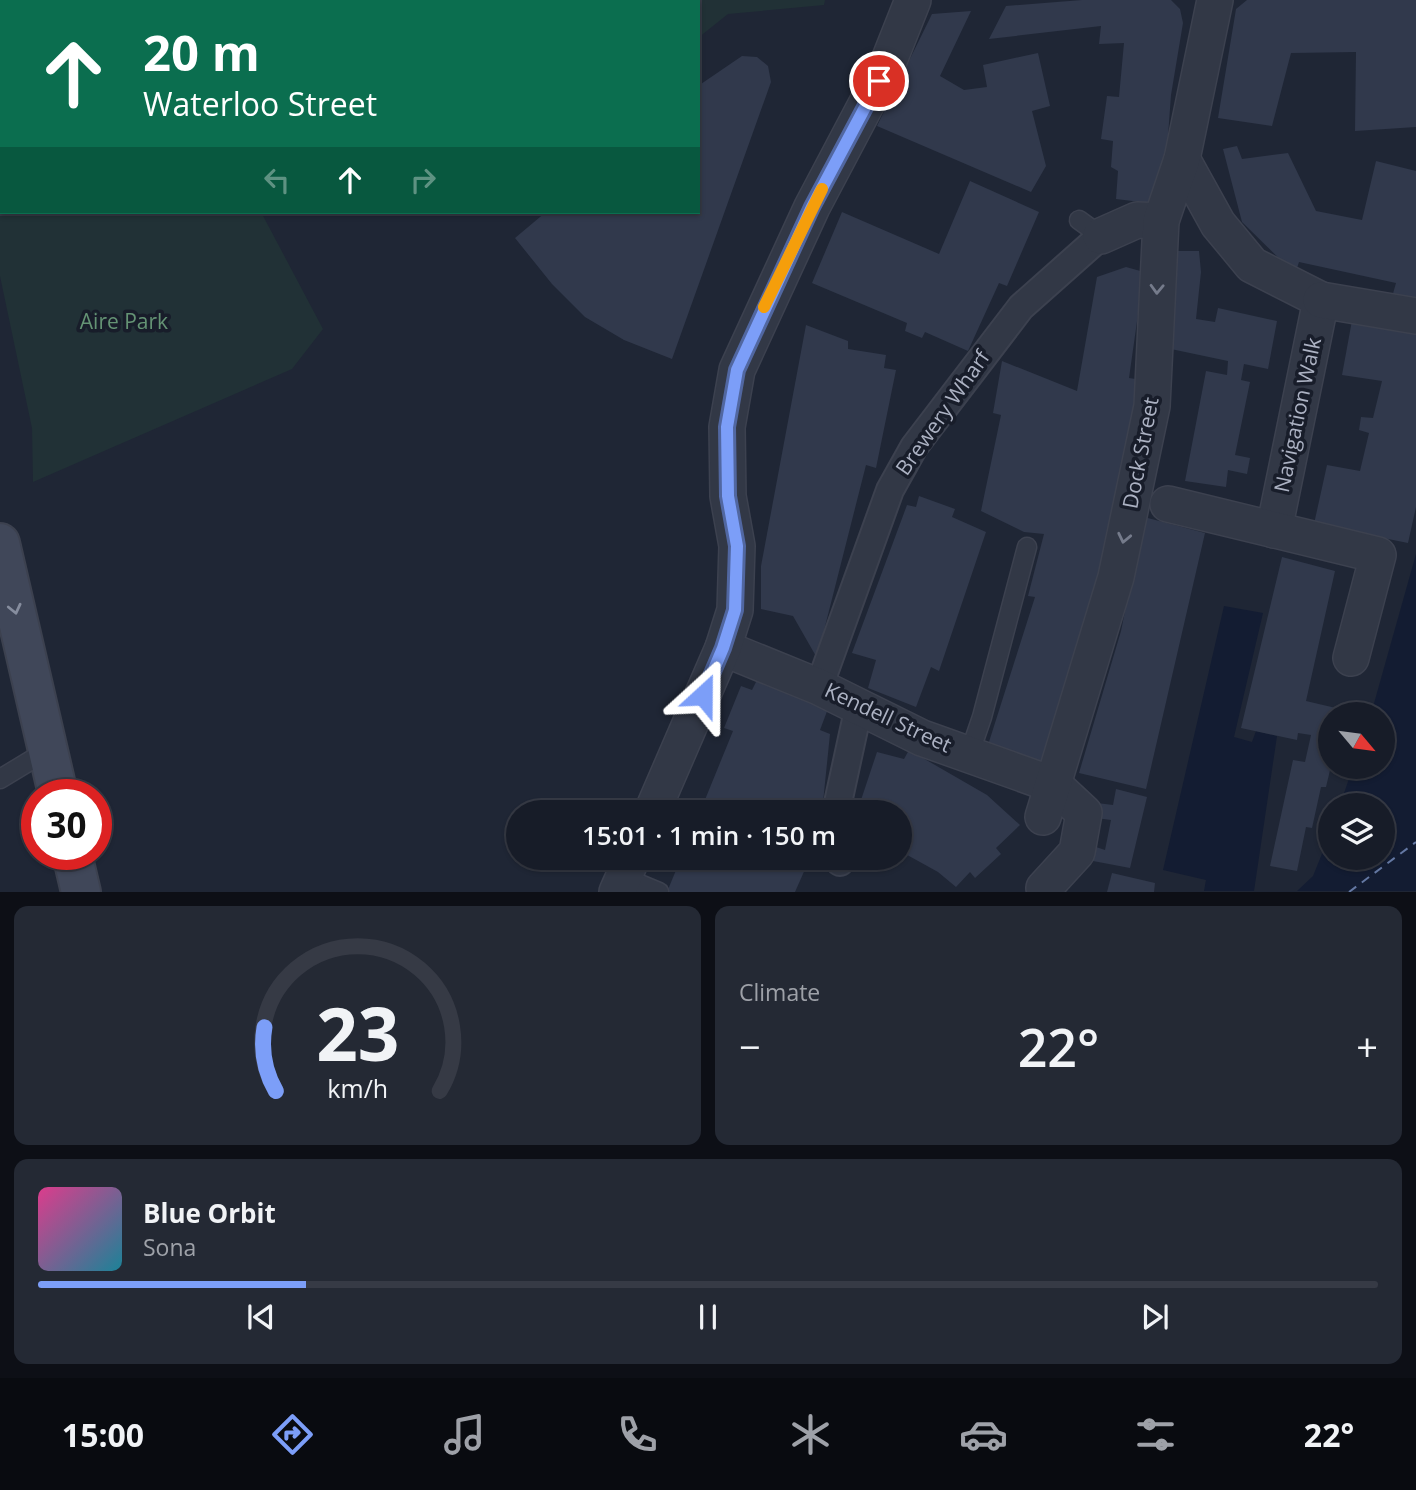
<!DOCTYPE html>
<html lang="en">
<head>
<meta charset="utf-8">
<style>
  body { margin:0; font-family:"Open Sans",sans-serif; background:#242934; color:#f1f3f6; height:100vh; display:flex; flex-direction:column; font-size:26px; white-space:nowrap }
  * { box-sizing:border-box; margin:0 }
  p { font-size:23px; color:#9ea1a8 }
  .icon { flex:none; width:38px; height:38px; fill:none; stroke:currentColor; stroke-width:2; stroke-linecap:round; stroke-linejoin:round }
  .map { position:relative; height:892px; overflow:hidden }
  .panel { display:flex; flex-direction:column; gap:14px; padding:14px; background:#0d0f16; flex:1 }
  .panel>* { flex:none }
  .guide { position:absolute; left:0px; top:0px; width:700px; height:214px; box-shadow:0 2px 5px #0004,0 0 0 2px #363a45; background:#0b6e4f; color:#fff; overflow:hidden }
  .needle { width:46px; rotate:119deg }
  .fabs { position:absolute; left:1318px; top:702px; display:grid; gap:14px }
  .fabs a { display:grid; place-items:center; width:77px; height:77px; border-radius:50%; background:#171c28; box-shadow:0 2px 5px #0004,0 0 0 2px #363a45; font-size:35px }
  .speed { position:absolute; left:21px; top:779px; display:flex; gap:14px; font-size:35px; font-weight:700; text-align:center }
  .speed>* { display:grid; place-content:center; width:91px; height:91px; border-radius:50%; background:#171c28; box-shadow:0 2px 5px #0004,0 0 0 2px #363a45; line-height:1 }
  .speed .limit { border:10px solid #d22; background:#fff; color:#111 }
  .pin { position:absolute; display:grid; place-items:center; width:60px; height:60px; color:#fff; margin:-30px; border:4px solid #fff; border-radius:50%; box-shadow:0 2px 7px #0007 }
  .me { position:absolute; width:77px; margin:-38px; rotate:24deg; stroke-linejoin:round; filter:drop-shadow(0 0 5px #0008) }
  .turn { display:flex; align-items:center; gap:24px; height:147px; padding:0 28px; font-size:32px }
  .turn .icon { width:91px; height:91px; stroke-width:2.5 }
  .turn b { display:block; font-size:49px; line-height:60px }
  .lanes { display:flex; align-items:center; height:66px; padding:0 28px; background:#0003; justify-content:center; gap:35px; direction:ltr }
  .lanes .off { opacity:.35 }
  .big { font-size:52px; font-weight:600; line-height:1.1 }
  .panel .tile { flex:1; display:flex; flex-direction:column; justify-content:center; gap:10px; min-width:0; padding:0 24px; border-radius:14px; background:#242934 }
  .panel .dial { align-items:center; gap:0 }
  .dial svg { height:182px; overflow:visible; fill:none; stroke:#363a45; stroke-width:7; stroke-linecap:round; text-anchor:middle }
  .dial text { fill:#f1f3f6; stroke:none }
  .song { display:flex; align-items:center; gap:21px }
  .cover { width:84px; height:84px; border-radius:10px; background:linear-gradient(135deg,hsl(330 70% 55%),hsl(190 70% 35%)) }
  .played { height:7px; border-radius:4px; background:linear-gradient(90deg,#7c9ef8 20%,#363a45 20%) }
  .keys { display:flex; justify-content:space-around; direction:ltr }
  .heat { display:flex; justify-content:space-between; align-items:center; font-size:38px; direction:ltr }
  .panel .tiles { flex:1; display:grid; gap:14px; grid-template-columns:1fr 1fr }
  .tile:last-child { grid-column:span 2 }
  .trip { position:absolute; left:506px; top:800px; width:406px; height:70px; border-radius:35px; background:#171c28; box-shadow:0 2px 5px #0004,0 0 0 2px #363a45; font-weight:600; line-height:70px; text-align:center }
  .dock { display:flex; height:112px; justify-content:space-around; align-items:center; background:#090b10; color:#9ea1a8 }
  .dock .icon { width:49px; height:49px }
  .dock .selected { color:#7c9ef8 }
  .dock b { font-size:32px; color:#f1f3f6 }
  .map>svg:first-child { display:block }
  .green { fill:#213136 }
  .water { fill:#131c32 }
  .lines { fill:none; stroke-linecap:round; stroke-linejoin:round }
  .ferry { stroke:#6478a3; stroke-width:2; stroke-dasharray:9 7; stroke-linecap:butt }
  .building { fill:#31394c }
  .service-casing { stroke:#3c414f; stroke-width:21 }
  .pedestrian-casing { stroke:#3c414f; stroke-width:30 }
  .minor-casing { stroke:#3c414f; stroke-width:38 }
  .secondary-casing { stroke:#3c414f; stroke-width:42 }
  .service { stroke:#323846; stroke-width:18 }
  .pedestrian { stroke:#323846; stroke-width:26 }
  .minor { stroke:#323846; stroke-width:35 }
  .secondary { stroke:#404759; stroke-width:38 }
  .oneway { stroke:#757b8b }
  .oneway2 { stroke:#868d9e }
  .route-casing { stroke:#5167a1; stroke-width:18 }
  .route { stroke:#7c9ef8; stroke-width:12 }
  .slow { stroke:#f59e0b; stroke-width:12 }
  .labels { text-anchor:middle; stroke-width:7; stroke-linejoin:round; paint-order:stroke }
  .park-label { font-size:21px; fill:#649374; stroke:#181d2a }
  .street-label { font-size:21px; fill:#acb2c3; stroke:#181d2a }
</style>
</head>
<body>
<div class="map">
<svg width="1416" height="892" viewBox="0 0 1416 892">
  <rect width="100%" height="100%" fill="#1f2635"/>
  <!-- green -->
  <g class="green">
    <polygon points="0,0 146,2 2,2 2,212 261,212 323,329 292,369 33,482 32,428 0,276"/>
    <polygon points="296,0 825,0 824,5 728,14 698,38 698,2 282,2"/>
  </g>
  <!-- water -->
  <g class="water">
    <polygon points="1416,554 1416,891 1297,891 1313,876 1330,834 1330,858 1382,858 1382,805 1340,805 1353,767 1382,766 1382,714 1371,714"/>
    <polygon points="1224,606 1263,613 1234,737 1252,742 1256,731 1277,736 1254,891 1204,891 1206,880 1163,870"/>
  </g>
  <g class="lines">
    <!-- ferry -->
    <polyline class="ferry" points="1349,892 1416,842"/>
  </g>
  <!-- building -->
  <g class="building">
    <polygon points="1082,0 1171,0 1180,9 1183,23 1171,95 1166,163 1157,204 1116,199 1118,171 1111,167 1113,141 1101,139 1107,96 1119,97 1124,43 1099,44 1101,26 989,39 1006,6"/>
    <polygon points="1247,0 1416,0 1416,127 1355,131 1356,52 1291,53 1272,126 1218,118 1236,9"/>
    <polygon points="971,11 940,76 964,90 987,87 983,65 1038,53 1050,106 1032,111 1046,166 1031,192 877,126 932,14"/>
    <polygon points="742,56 757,57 768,66 771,82 672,359 624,340 585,317 552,284 515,238 546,212 698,212 698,86"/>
    <polygon points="1237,146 1242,159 1288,153 1316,211 1362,220 1376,161 1416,171 1416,302 1392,297 1396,283 1299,262 1295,274 1242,222 1223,149"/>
    <polygon points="970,181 1039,212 1007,286 999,283 968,351 925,332 922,338 905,331 907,323 812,283 842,212 939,254"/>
    <polygon points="1178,251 1199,251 1201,272 1196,319 1215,322 1218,308 1277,321 1268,369 1244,364 1241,380 1250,382 1235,455 1250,458 1247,474 1228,470 1226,487 1185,481 1206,371 1227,375 1228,361 1171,349"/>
    <polygon points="1126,267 1144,272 1129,378 1142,380 1112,547 1045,762 988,745 1035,597 1028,596 1044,534 1024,532 981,511 1001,415 993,413 1002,361 1077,391 1097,277"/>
    <polygon points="1353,315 1416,328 1416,507 1408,543 1314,524 1327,465 1360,471 1369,433 1359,430 1361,417 1373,418 1382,381 1342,375"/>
    <polygon points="806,325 848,341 848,349 886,355 884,368 896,370 876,468 866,465 817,658 793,616 761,609 761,566"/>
    <polygon points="919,496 955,509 952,517 986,532 939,671 931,667 916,707 868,688 876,660 852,653 907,505 916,507"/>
    <polygon points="1144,517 1205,533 1146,789 1079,773 1121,631"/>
    <polygon points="1282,557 1335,571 1306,701 1357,713 1330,714 1331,766 1326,787 1321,787 1312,828 1306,827 1297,871 1270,866 1293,760 1305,762 1311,735 1298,733 1297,740 1241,728"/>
    <polygon points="760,674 829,706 820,730 830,734 822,812 700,812 733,731 724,728 741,686 752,690"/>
    <polygon points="909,750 987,795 1020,825 996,848 1001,854 975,878 970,872 956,887 938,872 900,851 900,812 857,812 877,752 904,759"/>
    <polygon points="1116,789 1147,797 1130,868 1093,861 1096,847 1105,850 1111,820 1096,818 1097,803 1113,805"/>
    <polygon points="681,858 810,858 795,892 667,892"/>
    <polygon points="1112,873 1155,883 1154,892 1107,892"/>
  </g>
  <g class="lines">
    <!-- service casing -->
    <g class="service-casing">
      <g id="service">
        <polyline points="1079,220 1101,236"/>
        <polyline points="969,755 982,717 1027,547"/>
        <polyline points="0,779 48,750"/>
        <polyline points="623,877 659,892"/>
      </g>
    </g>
    <!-- pedestrian casing -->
    <g class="pedestrian-casing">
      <g id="pedestrian">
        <polyline points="819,687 890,490 914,447 1021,307 1101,236"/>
        <polyline points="836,812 859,706"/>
        <polyline points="839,858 840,862"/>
      </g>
    </g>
    <!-- minor casing -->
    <g class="minor-casing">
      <g id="minor">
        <polyline points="1182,159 1218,224 1252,265 1321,300 1274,530"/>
        <polyline points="1101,236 1137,220 1161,221"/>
        <polyline points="1321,300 1416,316"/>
        <polyline points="1168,504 1378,555 1351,658"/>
        <polyline points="723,648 819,687 922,738 1054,785 1084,813 1077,852 1044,888 1047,892"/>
        <polyline points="652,812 723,648 735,610 737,546 728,496 727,427 737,370 812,207 888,63 913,0"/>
        <polyline points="1043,817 1116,577 1152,406 1161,221 1182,159 1215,0"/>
        <polyline points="617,892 632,858"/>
      </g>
    </g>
    <!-- secondary casing -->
    <g class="secondary-casing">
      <g id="secondary">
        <polyline points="0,543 58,794"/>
        <polyline points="72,854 81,892"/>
      </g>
    </g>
    <!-- service -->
    <use href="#service" class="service"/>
    <!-- pedestrian -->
    <use href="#pedestrian" class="pedestrian"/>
    <!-- minor -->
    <use href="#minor" class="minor"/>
    <!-- secondary -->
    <use href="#secondary" class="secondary"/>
  </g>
  <!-- one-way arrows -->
  <defs><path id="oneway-chevron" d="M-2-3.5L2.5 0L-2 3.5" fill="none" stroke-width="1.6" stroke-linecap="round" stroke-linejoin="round" transform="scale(1.75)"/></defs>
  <g class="oneway">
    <use href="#oneway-chevron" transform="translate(1157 289) rotate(92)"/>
    <use href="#oneway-chevron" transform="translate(1124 538) rotate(102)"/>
  </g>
  <use class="oneway2" href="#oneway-chevron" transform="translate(15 609) rotate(77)"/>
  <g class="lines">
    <!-- route casing -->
    <g class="route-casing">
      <polyline id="route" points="703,695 723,648 735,610 737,546 728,496 727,427 737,370 812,207 879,81"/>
    </g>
    <!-- route -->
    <use href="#route" class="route"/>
    <!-- slow -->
    <polyline class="slow" points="764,307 822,189"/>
  </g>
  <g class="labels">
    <!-- park labels -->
    <g class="park-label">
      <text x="124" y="329">Aire Park</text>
    </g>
    <!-- street labels -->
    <g class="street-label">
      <text transform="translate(943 413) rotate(-55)" y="7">Brewery Wharf</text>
      <text transform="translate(1298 415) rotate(-78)" y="7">Navigation Walk</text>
      <text transform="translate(1141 453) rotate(-79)" y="7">Dock Street</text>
      <text transform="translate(888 718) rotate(25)" y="7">Kendell Street</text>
    </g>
  </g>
</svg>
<div class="fabs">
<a><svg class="needle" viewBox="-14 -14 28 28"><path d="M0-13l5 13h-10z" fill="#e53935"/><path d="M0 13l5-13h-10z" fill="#9ea1a8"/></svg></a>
<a><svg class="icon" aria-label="layers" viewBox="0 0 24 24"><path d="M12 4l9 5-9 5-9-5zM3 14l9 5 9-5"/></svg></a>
</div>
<div class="speed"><div class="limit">30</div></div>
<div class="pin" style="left:879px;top:81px;background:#d93025"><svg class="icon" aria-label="arrive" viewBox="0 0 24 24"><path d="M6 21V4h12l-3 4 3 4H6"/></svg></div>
<svg class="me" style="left:703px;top:695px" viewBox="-20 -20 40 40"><path d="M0-17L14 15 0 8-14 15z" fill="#7c9ef8" stroke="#fff" stroke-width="4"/></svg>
<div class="trip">15:01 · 1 min · 150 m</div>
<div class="guide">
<div class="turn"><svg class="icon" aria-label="ahead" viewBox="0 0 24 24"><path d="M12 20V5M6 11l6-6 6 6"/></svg><div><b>20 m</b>Waterloo Street</div></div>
<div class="lanes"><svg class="icon off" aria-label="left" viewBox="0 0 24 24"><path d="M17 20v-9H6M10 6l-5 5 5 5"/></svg><svg class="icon" aria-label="ahead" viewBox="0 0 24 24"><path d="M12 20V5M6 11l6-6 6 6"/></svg><svg class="icon off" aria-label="right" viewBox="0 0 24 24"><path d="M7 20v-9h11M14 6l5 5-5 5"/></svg></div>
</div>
</div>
<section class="panel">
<div class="tiles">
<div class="tile dial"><svg viewBox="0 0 100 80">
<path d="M14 69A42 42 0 1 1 86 69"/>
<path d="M14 69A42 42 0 0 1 9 41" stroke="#7c9ef8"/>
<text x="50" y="56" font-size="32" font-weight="700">23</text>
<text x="50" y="72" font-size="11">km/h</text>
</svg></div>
<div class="tile"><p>Climate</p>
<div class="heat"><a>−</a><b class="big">22°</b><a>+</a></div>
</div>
<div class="tile">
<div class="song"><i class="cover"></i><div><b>Blue Orbit</b><p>Sona</p></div></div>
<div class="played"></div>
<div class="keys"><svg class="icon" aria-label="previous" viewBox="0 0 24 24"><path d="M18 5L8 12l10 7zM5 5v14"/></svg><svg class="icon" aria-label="pause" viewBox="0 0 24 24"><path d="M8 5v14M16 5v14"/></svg><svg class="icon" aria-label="next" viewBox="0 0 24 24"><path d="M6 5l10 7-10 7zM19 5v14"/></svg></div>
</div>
</div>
</section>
<nav class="dock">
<b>15:00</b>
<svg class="icon selected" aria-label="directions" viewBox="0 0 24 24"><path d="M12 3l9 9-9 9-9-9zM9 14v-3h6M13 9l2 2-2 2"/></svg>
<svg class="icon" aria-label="music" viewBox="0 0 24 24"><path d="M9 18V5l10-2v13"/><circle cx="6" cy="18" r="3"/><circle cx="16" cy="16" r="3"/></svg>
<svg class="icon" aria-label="phone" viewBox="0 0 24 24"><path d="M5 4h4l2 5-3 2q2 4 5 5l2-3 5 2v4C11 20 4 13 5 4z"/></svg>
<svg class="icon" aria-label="climate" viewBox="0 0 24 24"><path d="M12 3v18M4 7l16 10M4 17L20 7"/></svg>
<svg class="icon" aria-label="car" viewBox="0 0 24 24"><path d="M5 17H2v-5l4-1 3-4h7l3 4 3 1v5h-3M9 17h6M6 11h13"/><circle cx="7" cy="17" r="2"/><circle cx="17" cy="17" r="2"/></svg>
<svg class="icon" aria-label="filters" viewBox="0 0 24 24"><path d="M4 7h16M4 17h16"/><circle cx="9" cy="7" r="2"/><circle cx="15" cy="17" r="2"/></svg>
<b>22°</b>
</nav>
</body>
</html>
